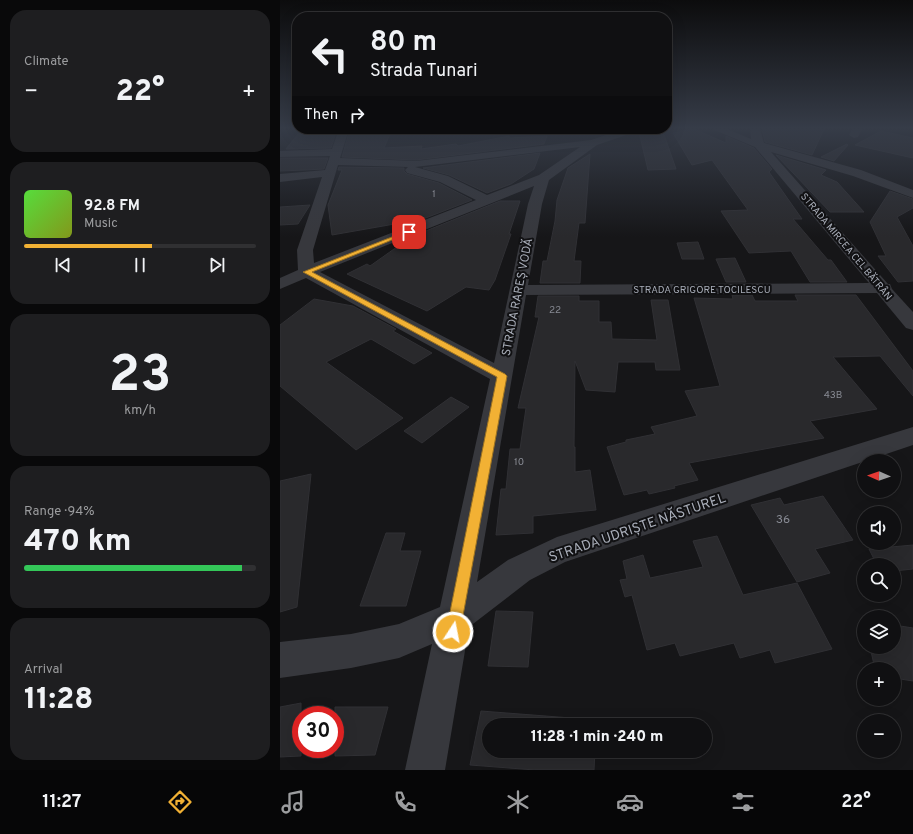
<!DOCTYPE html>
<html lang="en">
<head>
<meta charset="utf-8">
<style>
  body { margin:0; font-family:Overpass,sans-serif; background:#1e1e20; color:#f1f3f6; height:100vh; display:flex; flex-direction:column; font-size:15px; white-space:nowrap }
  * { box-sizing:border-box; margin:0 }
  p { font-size:13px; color:#9c9d9f }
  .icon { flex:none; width:22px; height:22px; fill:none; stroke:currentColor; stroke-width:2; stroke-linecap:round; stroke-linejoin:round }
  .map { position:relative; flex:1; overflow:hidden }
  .sheet { display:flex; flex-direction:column; gap:10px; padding:10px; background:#09090a; width:280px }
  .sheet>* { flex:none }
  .guide { position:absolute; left:12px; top:12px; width:380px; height:122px; border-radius:16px; box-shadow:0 4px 16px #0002,0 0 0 1px #303032; background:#101012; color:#f1f3f6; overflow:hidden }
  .needle { width:26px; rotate:272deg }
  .fabs { position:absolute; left:577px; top:454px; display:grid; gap:8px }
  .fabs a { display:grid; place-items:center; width:44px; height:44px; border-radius:50%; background:#101012; box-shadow:0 4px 16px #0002,0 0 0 1px #303032; font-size:20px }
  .speed { position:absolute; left:12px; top:706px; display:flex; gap:8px; font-size:20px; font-weight:700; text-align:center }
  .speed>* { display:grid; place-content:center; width:52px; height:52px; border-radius:50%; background:#101012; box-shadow:0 4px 16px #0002,0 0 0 1px #303032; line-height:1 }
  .speed .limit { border:6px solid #d22; background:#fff; color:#111 }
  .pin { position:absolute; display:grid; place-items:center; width:34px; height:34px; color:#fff; margin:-17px; border-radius:8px; box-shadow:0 2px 6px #0006 }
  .me { position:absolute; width:44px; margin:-22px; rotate:11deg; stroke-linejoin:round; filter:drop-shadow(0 0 3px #0008) }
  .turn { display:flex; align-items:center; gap:14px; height:84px; padding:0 12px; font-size:18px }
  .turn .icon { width:52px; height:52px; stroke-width:2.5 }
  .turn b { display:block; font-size:28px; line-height:34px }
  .then { display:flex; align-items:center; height:38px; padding:0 12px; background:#0003; gap:8px; font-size:15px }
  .big { font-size:30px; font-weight:800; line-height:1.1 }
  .sheet .tile { flex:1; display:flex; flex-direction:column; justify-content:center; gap:6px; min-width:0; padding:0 14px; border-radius:16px; background:#1e1e20 }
  .sheet .dial { align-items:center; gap:0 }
  .dial b { font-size:52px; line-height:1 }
  .song { display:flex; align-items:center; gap:12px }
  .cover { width:48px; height:48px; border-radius:6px; background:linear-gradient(135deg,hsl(110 70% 55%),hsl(70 70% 35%)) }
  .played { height:4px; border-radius:2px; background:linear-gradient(90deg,#f2b134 55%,#303032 55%) }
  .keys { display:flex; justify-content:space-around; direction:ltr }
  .heat { display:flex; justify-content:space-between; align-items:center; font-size:22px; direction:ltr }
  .charge { height:6px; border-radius:3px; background:linear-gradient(90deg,#34c759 94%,#303032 0) }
  .trip { position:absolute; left:202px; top:718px; width:230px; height:40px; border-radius:20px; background:#101012; box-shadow:0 4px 16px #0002,0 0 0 1px #303032; font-weight:800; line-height:40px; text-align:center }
  .dock { display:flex; height:64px; justify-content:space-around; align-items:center; background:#060607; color:#9c9d9f }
  .dock .icon { width:28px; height:28px }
  .dock .on { color:#f2b134 }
  .dock b { font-size:18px; color:#f1f3f6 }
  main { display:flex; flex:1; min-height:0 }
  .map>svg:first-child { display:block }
  .building { fill:#29292c; stroke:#303034 }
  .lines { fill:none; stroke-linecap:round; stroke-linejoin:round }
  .minor { fill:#37383d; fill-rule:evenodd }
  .route { fill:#f2b134; stroke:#9d7322 }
  .labels { text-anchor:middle; stroke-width:4; stroke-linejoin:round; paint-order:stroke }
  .far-number-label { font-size:9px; fill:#888b94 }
  .far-street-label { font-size:10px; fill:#a8adb8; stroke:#111113 }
  .number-label { font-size:10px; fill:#888b94 }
  .street-label { font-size:12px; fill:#a8adb8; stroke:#111113 }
  .near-number-label { font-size:12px; fill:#888b94 }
  .near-street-label { font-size:14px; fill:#a8adb8; stroke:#111113 }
</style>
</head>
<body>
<main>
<section class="sheet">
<div class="tile"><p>Climate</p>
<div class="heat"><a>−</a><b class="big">22°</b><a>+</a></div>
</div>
<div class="tile">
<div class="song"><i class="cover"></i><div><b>92.8 FM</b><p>Music</p></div></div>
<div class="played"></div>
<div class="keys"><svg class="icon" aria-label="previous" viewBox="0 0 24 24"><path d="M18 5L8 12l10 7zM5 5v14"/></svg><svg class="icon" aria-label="pause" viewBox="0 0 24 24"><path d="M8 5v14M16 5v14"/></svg><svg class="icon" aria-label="next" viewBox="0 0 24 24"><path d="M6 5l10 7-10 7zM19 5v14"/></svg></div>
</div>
<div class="tile dial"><b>23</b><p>km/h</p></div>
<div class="tile"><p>Range · 94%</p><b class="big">470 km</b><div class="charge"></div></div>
<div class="tile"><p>Arrival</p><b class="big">11:28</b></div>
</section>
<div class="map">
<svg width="633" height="770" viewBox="0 0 633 770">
  <rect width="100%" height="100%" fill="#161618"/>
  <!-- building -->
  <g class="building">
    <polygon points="47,129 57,129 51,148 6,149 18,134 45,132"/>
    <polygon points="70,129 112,129 104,148 142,146 141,149 176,144 178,146 229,136 230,138 267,136 264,144 136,160 62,157"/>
    <polygon points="361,129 382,129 396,169 368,170 359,132"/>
    <polygon points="414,129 446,143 446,136 474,148 492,169 489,172 522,219 513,219 548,260 551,260 567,282 530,282 511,251 469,253 441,211 468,210 432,160 412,165 393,133"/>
    <polygon points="482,129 544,129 532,155 485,142"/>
    <polygon points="601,131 633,138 633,158 575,145"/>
    <polygon points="567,144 568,145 554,161 541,157"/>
    <polygon points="260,153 254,169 231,184 207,193 169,175 143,168"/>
    <polygon points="310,154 305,223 299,223 294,261 301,261 300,283 260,283 263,261 267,261 275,221 277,200 288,168"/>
    <polygon points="496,155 546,170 541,175 557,182 584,212 550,212"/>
    <polygon points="0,158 48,158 44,169 25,170 0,171"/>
    <polygon points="59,167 124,168 124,171 127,174 159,183 192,200 143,219 52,235 48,205 62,170 58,170"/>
    <polygon points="610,191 633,199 633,208 617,217 633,246 633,281 618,282 598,256 606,256 590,222"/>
    <polygon points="220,201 240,201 229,234 231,234 215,280 209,290 186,287 147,311 67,274 87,264 90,266 131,237"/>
    <polygon points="30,205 18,224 0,225 0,207"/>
    <polygon points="418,242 424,259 402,259 397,243"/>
    <polygon points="455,258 466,282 446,282 436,259"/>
    <polygon points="452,295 472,295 475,301 518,301 515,295 576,295 633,371 633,396 600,356 553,357 597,409 530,421 544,438 409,463 418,480 394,486 395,488 369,494 367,490 344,495 327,447 346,442 346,440 375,434 371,427 417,416 405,391 440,386 414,298 453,299"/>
    <polygon points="258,296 299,296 299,301 319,301 319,322 331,322 332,339 377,340 371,300 388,300 400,370 376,370 375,362 338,362 335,392 306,390 295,361 294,447 295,447 295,472 310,470 316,510 253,516 253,533 216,535 221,489 226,489 230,449 240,449 246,408 238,408 259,317 255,317"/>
    <polygon points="34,299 73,306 116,329 113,331 152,353 134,364 91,339 46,362 123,418 76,450 0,386 0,325"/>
    <polygon points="171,397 189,407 142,443 124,431"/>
    <polygon points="31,474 17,607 0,612 0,481"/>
    <polygon points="543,496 573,540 535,549 550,573 517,582 471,505 500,498 504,505"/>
    <polygon points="106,533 125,533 120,551 141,551 126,606 80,606"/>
    <polygon points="437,536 463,595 517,583 552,649 495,663 490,650 460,658 454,643 400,656 395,643 367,650 352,595 345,597 340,580 347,579 343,561 363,555 370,578 423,567 413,541"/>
    <polygon points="633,545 633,569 614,571 614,565 597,565 589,549"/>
    <polygon points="216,611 253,612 248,667 208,666"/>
    <polygon points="614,625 633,628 633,681 614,678 614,669 595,669 590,647 614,647"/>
    <polygon points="21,703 21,756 0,757 0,707"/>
    <polygon points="55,707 108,707 95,755 55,756"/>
    <polygon points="201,711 317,720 316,725 209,725 209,751 315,751 314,770 255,770 190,765"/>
  </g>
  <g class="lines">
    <!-- minor -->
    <g class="minor">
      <path d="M 59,129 L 69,129 L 60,158 L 136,161 L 311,140 L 344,129 L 360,129 L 358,131 L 317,145 L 269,180 L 262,204 L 248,285 L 589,283 L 475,147 L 432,129 L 447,129 L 471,139 L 470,129 L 480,129 L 484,143 L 581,170 L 633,190 L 633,198 L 573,176 L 491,152 L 608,284 L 610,284 L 612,289 L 633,312 L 633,330 L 626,328 L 597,293 L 246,295 L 197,582 L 228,560 L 277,537 L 633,427 L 633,445 L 285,562 L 250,580 L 189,627 L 165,770 L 125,770 L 152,644 L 119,658 L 71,668 L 0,678 L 0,642 L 71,634 L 119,624 L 160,607 L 210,379 L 26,278 L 0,289 L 0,278 L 18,270 L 17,250 L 42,177 L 0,182 L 0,174 L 45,170 L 50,156 L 0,157 L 0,151 L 52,149 ZM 300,147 L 259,175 L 207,195 L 168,176 L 135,167 ZM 58,165 L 128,167 L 125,170 L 127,173 L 160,182 L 196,200 L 34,263 L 33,250 ZM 254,186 L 248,204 L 214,363 L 40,272 Z"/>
      <polygon points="572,129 582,129 578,137 574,138 569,135"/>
    </g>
  </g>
  <!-- sky -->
  <linearGradient id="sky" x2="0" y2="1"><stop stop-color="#0c0c0d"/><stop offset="0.54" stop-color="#363c48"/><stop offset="1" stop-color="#363c48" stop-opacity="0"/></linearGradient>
  <rect width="633" height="237" fill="url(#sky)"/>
  <!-- route -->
  <polygon class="route" points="127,231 132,232 32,272 225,374 227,376 180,632 178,637 173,639 168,637 166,632 217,377 23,272"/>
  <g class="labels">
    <!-- far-number labels -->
    <g class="far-number-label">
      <text x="154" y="197">1</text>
    </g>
    <!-- far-street labels -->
    <g class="far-street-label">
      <text transform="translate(567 246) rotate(50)" y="4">STRADA MIRCEA CEL BĂTRÂN</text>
      <text x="422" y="293">STRADA GRIGORE TOCILESCU</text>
    </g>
    <!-- number labels -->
    <g class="number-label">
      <text x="275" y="313">22</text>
      <text x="553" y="398">43B</text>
      <text x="239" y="465">10</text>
    </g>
    <!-- street labels -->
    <g class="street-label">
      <text transform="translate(237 297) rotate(-79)" y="4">STRADA RAREȘ VODĂ</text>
    </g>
    <!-- near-number labels -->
    <g class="near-number-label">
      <text x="503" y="523">36</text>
    </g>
    <!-- near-street labels -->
    <g class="near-street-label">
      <text transform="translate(357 527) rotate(-19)" y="5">STRADA UDRIȘTE NĂSTUREL</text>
    </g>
  </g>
</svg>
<div class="fabs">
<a><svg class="needle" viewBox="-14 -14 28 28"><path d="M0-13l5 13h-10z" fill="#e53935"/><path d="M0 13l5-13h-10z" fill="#9c9d9f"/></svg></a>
<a><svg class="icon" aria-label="sound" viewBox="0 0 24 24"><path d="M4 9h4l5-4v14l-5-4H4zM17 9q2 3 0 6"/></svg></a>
<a><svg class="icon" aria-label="search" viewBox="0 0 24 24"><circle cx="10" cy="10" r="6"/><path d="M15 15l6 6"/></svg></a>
<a><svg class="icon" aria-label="layers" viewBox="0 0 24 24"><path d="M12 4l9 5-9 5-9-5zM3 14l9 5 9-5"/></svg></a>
<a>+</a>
<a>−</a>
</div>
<div class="speed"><div class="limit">30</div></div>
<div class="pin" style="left:129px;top:232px;background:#d93025"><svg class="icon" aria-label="arrive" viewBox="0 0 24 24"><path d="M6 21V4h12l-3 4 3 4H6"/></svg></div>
<svg class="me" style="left:173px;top:632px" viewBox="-20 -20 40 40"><circle r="17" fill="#f2b134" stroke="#fff" stroke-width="3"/><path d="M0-11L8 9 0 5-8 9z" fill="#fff"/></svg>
<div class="trip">11:28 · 1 min · 240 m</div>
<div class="guide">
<div class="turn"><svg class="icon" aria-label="left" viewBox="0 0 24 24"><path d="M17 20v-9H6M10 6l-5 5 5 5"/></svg><div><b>80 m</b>Strada Tunari</div></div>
<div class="then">Then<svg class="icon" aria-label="right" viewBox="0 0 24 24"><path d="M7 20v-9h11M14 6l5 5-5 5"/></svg></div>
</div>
</div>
</main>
<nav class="dock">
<b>11:27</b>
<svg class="icon on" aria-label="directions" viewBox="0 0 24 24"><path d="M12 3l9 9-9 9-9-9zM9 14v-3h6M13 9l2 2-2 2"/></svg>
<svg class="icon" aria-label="music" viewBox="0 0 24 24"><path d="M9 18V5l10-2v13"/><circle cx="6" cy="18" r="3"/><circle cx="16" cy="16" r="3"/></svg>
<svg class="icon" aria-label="phone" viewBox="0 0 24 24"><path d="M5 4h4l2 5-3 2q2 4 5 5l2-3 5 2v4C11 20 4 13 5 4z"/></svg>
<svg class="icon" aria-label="climate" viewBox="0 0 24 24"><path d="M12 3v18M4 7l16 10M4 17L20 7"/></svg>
<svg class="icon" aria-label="car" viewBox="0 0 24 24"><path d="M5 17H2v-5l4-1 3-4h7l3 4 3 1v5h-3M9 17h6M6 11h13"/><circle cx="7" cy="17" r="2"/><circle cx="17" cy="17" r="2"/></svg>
<svg class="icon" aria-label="filters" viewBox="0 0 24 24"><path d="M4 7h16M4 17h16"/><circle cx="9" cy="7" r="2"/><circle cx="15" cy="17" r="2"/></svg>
<b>22°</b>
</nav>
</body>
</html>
